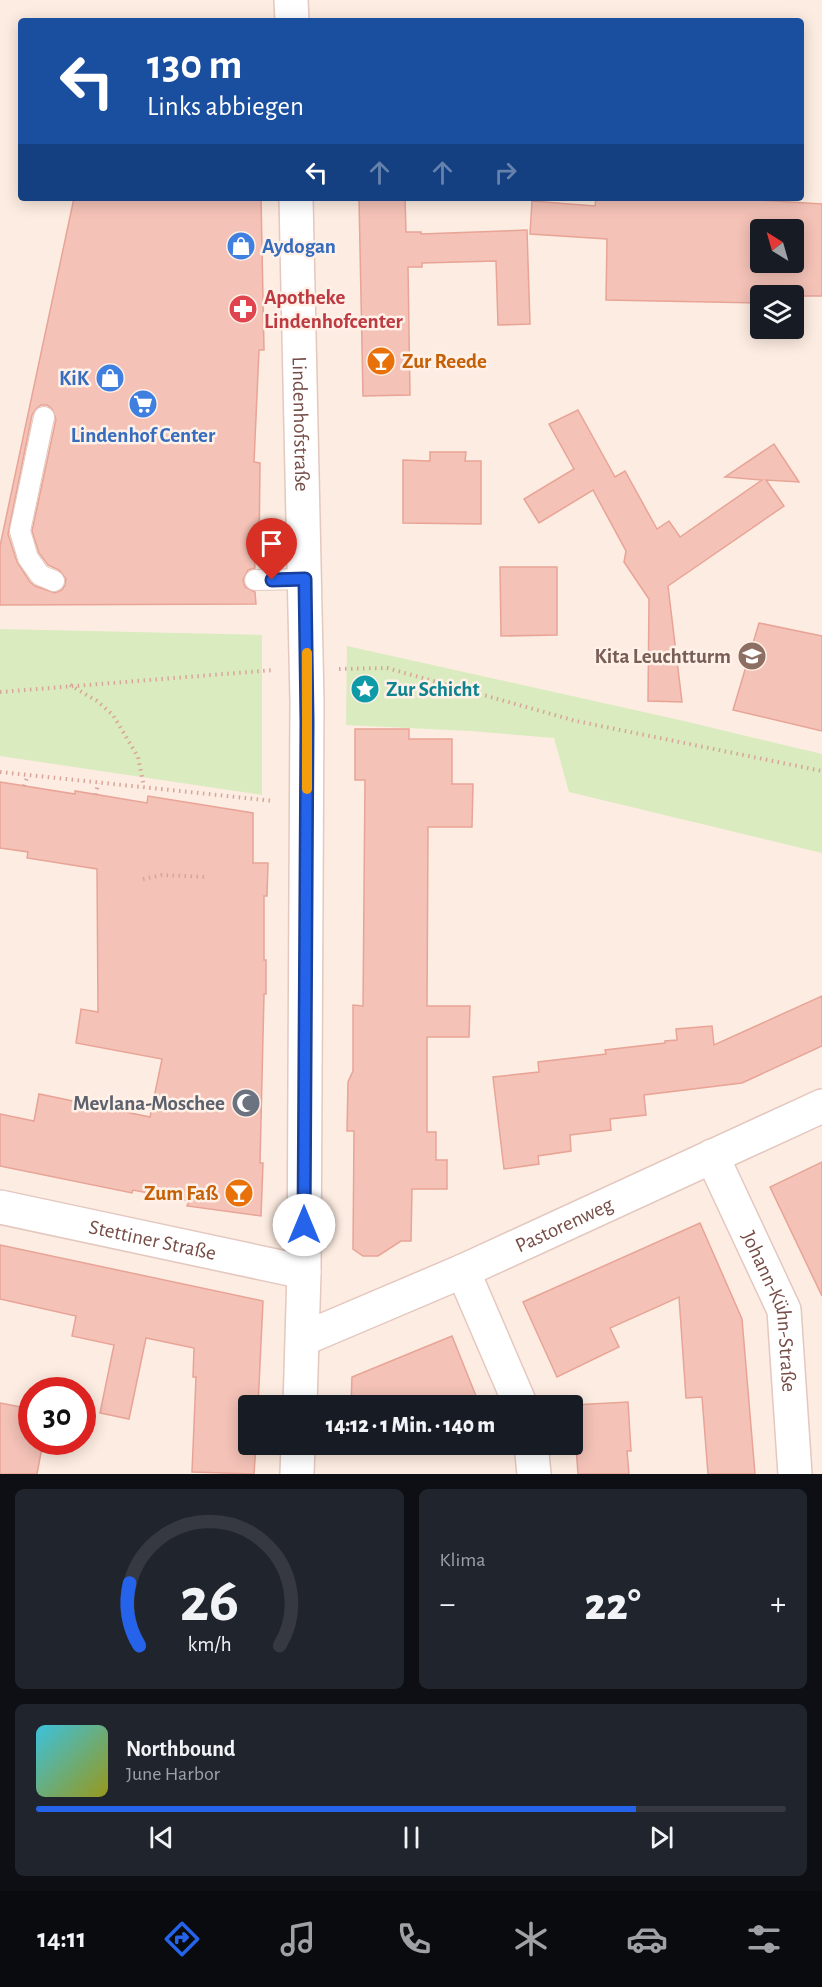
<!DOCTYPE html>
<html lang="de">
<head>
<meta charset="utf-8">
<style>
  body { margin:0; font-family:"Alegreya Sans",sans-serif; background:#20242c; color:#f1f3f6; height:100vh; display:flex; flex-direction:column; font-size:22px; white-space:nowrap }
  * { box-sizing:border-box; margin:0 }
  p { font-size:20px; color:#9ea1a6 }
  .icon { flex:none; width:33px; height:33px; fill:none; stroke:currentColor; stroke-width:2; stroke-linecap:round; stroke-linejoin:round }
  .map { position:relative; height:1474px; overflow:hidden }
  .sheet { display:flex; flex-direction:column; gap:15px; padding:15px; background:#0d0f14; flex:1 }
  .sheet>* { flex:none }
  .banner { position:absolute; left:18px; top:18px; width:786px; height:183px; border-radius:6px; box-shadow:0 3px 15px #0003; background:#1a4fa0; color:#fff; overflow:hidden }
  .needle { width:39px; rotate:323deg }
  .fabs { position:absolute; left:750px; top:219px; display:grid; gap:12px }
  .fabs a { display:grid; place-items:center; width:54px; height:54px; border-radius:6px; background:#171b24; box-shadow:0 3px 15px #0003; font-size:30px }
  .speed { position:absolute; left:18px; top:1377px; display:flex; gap:12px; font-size:30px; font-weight:700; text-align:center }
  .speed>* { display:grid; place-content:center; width:78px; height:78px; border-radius:50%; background:#171b24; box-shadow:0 3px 15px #0003; line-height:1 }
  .speed .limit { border:9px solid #d22; background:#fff; color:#111 }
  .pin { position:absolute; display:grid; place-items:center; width:51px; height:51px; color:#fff; margin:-62px -26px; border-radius:50% 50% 50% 0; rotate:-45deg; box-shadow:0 0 6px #0007 }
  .pin .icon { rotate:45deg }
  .me { position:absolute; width:66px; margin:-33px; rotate:0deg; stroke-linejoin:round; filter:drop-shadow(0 0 4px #0008) }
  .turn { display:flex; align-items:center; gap:21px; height:126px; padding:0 30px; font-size:27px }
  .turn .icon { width:78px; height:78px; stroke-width:2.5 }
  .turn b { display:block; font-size:42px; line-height:51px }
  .lanes { display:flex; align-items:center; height:57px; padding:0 30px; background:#0003; justify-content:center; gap:30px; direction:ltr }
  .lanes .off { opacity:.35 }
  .big { font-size:45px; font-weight:800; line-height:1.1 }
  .sheet .tile { flex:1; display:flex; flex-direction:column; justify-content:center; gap:9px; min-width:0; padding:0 21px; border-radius:9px; background:#20242c }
  .sheet .dial { align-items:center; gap:0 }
  .dial svg { height:156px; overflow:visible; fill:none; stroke:#363941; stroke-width:7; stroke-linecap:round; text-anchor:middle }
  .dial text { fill:#f1f3f6; stroke:none }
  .song { display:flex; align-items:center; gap:18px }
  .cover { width:72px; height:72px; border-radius:9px; background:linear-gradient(135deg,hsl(190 70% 55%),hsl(60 70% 35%)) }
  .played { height:6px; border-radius:3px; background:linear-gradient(90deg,#2563eb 80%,#363941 80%) }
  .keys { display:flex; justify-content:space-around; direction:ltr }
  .heat { display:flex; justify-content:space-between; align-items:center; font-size:33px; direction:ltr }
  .sheet .tiles { flex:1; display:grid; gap:15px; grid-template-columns:1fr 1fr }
  .tile:last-child { grid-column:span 2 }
  .trip { position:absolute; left:238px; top:1395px; width:345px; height:60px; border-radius:6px; background:#171b24; box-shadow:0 3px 15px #0003; font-weight:800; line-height:60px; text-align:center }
  .menu { display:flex; height:96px; justify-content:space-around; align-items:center; background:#090b0e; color:#9ea1a6 }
  .menu .icon { width:42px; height:42px }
  .menu .active { color:#2563eb }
  .menu b { font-size:27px; color:#f1f3f6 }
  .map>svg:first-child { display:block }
  .green { fill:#daebbf }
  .building { fill:#f4c2b7; stroke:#e8a496; stroke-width:1.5; fill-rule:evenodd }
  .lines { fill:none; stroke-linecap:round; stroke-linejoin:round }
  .service-casing { stroke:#e4c8bf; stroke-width:22 }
  .minor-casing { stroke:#e4c8bf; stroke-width:36 }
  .path { stroke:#d9a59a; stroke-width:4; stroke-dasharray:1.5 4.5; stroke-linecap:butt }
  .service { stroke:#fff; stroke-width:20 }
  .minor { stroke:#fff; stroke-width:33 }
  .route-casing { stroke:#184099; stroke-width:15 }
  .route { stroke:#2563eb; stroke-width:10 }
  .slow { stroke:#f59e0b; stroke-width:10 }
  .labels { text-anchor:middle; stroke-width:5; stroke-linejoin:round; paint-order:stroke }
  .shop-label { font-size:21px; font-weight:bold; fill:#366cbe; stroke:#fff1e8; text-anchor:start }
  .health-label { font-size:21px; font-weight:bold; fill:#be3a42; stroke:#fff1e8; text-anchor:start }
  .food-label { font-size:21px; font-weight:bold; fill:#c56008; stroke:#fff1e8; text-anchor:start }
  .street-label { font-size:21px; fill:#764d46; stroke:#fff1e8 }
  .education-label { font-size:21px; font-weight:bold; fill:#785e54; stroke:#fff1e8; text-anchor:end }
  .culture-label { font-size:21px; font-weight:bold; fill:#0d838f; stroke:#fff1e8; text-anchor:start }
  .worship-label { font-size:21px; font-weight:bold; fill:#5b616d; stroke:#fff1e8; text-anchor:end }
</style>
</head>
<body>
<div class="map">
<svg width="822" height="1474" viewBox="0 0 822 1474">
  <rect width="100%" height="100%" fill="#fdece1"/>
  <!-- green -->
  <g class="green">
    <polygon points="0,629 262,635 262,795 0,756"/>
    <polygon points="347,646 684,721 822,754 822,853 569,792 554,738 470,731 346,725"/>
  </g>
  <!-- building -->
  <g class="building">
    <path d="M 74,198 L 261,198 L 264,350 L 259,350 L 254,462 L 260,463 L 259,552 L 254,552 L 255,568 L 248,570 L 243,580 L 245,587 L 255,592 L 256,604 L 0,605 L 0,546 ZM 41,405 L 47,405 L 52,409 L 56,419 L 32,531 L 39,553 L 48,565 L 59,570 L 66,579 L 65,585 L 62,590 L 55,593 L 35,586 L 30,582 L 17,562 L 8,534 L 32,415 L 36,409 Z"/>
    <polygon points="359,198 405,198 406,232 421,232 421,234 527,230 530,324 498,325 496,261 422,263 422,267 408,267 410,395 363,396"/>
    <path d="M 596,198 L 728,198 L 822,204 L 822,296 L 760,296 L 760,303 L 606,300 L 607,239 L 530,234 L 532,201 L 595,206 ZM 760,230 L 794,230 L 794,262 L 760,262 Z"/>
    <polygon points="578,410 615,477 625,471 657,529 669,521 680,537 762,480 725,477 774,444 799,482 766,480 784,506 668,586 682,702 648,701 649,599 624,562 626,551 593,490 539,523 524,499 574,469 549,424"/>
    <polygon points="430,452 466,452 465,461 481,461 481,524 403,523 403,460 430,461"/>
    <polygon points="500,567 557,567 557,635 501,636"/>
    <polygon points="759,623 822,636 822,731 733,710"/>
    <polygon points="355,729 409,729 409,739 452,739 452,784 473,784 472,827 428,827 427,1006 470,1006 469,1037 427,1037 427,1132 436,1132 436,1160 447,1160 447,1189 412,1189 411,1241 401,1241 378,1256 363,1256 353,1249 354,1131 347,1131 348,1082 353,1071 353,1005 363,1006 365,780 355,780"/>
    <polygon points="0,782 75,794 75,791 147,803 148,796 253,813 253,863 268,863 267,896 264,896 264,960 266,960 266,994 264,994 260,1163 263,1163 261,1216 187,1206 189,1201 133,1190 132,1193 0,1166 0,1114 34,1121 39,1094 150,1117 162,1059 76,1043 81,1009 98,1012 97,869 27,858 28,852 0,848"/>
    <polygon points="822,996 822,1046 742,1083 644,1095 646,1115 610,1119 611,1130 570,1135 571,1151 538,1156 539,1164 504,1169 493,1077 539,1072 538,1062 606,1054 605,1050 665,1043 665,1041 677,1040 676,1029 712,1026 714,1045"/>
    <polygon points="822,1162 822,1296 770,1187"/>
    <polygon points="700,1223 742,1319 755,1474 708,1474 702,1397 686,1398 679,1297 610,1328 619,1347 557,1377 523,1302"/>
    <polygon points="0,1245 263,1301 258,1406 249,1406 249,1444 256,1444 254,1474 192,1472 196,1377 193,1377 194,1348 146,1338 129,1419 100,1413 114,1345 72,1336 76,1316 0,1299"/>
    <polygon points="452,1336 480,1406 351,1406 352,1377"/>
    <polygon points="628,1402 631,1451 627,1451 629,1474 578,1474 573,1405"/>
    <polygon points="0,1403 32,1409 32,1442 43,1442 37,1474 0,1474"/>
  </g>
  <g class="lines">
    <!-- service casing -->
    <g class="service-casing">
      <g id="service">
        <polyline points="44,417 20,531 28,558 40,575 54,581"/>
        <polyline points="255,580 305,579"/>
      </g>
    </g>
    <!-- minor casing -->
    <g class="minor-casing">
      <g id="minor">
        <polyline points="291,0 292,21"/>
        <path id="s1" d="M 296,198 L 307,702 L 304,1272 L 300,1406"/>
        <path id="s2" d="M 712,1156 L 784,1310 L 795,1474"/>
        <path id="s3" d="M 0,1207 L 304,1272"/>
        <polyline points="463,1271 521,1406"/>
        <path id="s4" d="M 303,1339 L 463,1271 L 822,1106"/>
        <polyline points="531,1444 534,1474"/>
        <polyline points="297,1474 298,1444"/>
      </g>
    </g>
    <!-- path -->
    <g class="path">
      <polyline points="339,669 387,668 576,721 822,771"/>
      <polyline points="70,685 97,701 113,715 138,757 144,787"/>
      <polyline points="0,692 274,670"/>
      <polyline points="0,772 274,801"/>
      <polyline points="24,786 28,775"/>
      <polyline points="96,795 98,783"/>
      <polyline points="143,879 162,875 206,877"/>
    </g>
    <!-- service -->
    <use href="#service" class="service"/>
    <!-- minor -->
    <use href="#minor" class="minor"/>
  </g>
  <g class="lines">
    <!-- route casing -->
    <g class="route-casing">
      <polyline id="route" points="272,580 305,579 307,722 304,1225"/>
    </g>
    <!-- route -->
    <use href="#route" class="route"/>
    <!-- slow -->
    <polyline class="slow" points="307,653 307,789"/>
  </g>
  <!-- icons -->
  <defs>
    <g id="shop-disc" transform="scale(1.5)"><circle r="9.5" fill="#3f7fe0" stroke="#fff1e8"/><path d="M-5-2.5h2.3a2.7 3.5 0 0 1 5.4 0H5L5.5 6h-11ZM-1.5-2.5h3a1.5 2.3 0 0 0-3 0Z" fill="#fff"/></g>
    <g id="pharmacy-disc" transform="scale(1.5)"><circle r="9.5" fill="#e0444e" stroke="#fff1e8"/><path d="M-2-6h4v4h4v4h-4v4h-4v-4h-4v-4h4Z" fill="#fff"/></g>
    <g id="bar-disc" transform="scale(1.5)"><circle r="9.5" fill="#e8710a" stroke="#fff1e8"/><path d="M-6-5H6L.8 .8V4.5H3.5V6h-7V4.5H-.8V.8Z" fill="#fff"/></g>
    <g id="supermarket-disc" transform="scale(1.5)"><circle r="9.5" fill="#3f7fe0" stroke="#fff1e8"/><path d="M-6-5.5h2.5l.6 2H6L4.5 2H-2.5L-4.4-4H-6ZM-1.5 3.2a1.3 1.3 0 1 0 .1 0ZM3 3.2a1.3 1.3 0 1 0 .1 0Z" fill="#fff"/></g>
    <g id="school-disc" transform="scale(1.5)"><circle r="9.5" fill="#8d6e63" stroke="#fff1e8"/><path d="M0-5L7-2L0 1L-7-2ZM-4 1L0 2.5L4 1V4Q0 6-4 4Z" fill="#fff"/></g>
    <g id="sight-disc" transform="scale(1.5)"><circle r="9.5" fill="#0f9aa8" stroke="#fff1e8"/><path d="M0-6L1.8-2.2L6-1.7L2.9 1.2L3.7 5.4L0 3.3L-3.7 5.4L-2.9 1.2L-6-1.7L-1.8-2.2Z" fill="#fff"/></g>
    <g id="mosque-disc" transform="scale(1.5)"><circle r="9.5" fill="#6b7280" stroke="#fff1e8"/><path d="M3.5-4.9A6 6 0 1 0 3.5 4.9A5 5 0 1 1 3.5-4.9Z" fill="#fff"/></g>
  </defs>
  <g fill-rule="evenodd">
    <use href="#shop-disc" x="241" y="246"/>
    <use href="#pharmacy-disc" x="243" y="309"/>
    <use href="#bar-disc" x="381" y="361"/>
    <use href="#shop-disc" x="110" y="378"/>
    <use href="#supermarket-disc" x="143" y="404"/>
    <use href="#school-disc" x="752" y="656"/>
    <use href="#sight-disc" x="365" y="689"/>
    <use href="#mosque-disc" x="246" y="1103"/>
    <use href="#bar-disc" x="239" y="1193"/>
  </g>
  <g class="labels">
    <!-- shop labels -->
    <g class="shop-label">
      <text x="262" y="253">Aydogan</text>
      <text x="89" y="385" text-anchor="end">KiK</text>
      <text x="143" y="442" text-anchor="middle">Lindenhof Center</text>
    </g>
    <!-- health labels -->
    <g class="health-label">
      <text x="264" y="304">Apotheke<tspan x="264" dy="24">Lindenhofcenter</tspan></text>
    </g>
    <!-- food labels -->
    <g class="food-label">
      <text x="402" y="368">Zur Reede</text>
      <text x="218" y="1200" text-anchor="end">Zum Faß</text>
    </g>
    <!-- street labels -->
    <g class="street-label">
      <text dy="7" stroke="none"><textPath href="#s1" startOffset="226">Lindenhofstraße</textPath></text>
      <text dy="7" stroke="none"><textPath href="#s4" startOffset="285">Pastorenweg</textPath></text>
      <text dy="7" stroke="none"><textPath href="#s3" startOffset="156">Stettiner Straße</textPath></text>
      <text dy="7" stroke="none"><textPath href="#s2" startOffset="168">Johann-Kühn-Straße</textPath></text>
    </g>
    <!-- education labels -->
    <g class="education-label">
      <text x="731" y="663">Kita Leuchtturm</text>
    </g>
    <!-- culture labels -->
    <g class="culture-label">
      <text x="386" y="696">Zur Schicht</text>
    </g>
    <!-- worship labels -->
    <g class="worship-label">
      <text x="225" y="1110">Mevlana-Moschee</text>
    </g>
  </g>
</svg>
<div class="fabs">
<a><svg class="needle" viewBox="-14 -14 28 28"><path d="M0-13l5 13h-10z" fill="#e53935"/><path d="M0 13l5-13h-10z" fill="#9ea1a6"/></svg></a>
<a><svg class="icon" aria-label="layers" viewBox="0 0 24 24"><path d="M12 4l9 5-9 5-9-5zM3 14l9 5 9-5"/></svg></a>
</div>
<div class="speed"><div class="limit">30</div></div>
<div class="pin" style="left:272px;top:580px;background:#d93025"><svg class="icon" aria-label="arrive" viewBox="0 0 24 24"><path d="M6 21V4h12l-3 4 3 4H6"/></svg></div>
<svg class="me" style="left:304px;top:1225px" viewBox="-20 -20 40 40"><circle r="19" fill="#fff"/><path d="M0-13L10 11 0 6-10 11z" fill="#2563eb"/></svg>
<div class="trip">14:12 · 1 Min. · 140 m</div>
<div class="banner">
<div class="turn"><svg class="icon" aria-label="left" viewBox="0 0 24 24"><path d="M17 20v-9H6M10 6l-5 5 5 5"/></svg><div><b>130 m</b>Links abbiegen</div></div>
<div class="lanes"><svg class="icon" aria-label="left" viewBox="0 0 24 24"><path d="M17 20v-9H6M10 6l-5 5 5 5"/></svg><svg class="icon off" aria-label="ahead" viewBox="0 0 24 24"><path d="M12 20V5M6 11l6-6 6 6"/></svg><svg class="icon off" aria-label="ahead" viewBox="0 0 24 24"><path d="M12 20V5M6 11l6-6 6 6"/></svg><svg class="icon off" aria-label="right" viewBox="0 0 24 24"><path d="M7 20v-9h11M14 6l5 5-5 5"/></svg></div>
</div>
</div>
<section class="sheet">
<div class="tiles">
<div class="tile dial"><svg viewBox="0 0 100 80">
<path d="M14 69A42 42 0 1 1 86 69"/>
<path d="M14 69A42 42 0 0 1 9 37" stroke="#2563eb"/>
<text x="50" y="56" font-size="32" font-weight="700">26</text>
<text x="50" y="72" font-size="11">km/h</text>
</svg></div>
<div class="tile"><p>Klima</p>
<div class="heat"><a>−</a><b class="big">22°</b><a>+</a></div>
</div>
<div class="tile">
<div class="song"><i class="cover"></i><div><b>Northbound</b><p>June Harbor</p></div></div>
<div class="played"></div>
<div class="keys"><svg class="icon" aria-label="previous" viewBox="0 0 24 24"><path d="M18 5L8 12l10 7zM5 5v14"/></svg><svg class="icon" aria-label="pause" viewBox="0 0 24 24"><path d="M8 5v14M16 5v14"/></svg><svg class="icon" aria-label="next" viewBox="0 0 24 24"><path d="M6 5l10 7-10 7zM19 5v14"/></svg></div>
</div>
</div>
</section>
<nav class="menu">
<b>14:11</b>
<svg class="icon active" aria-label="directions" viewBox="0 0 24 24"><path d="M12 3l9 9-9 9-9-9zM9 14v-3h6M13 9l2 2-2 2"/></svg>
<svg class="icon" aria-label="music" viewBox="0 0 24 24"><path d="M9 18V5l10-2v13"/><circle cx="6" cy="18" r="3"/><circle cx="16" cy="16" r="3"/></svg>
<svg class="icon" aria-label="phone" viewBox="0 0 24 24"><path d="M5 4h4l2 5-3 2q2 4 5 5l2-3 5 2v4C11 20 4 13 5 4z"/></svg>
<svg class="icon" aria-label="climate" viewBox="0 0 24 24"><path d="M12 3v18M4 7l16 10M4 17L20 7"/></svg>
<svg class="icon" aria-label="car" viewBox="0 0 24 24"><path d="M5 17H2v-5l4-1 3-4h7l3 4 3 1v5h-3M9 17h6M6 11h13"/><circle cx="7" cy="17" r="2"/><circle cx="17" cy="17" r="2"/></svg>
<svg class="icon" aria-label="filters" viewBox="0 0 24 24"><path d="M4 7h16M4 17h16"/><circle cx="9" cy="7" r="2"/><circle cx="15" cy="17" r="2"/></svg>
</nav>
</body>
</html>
